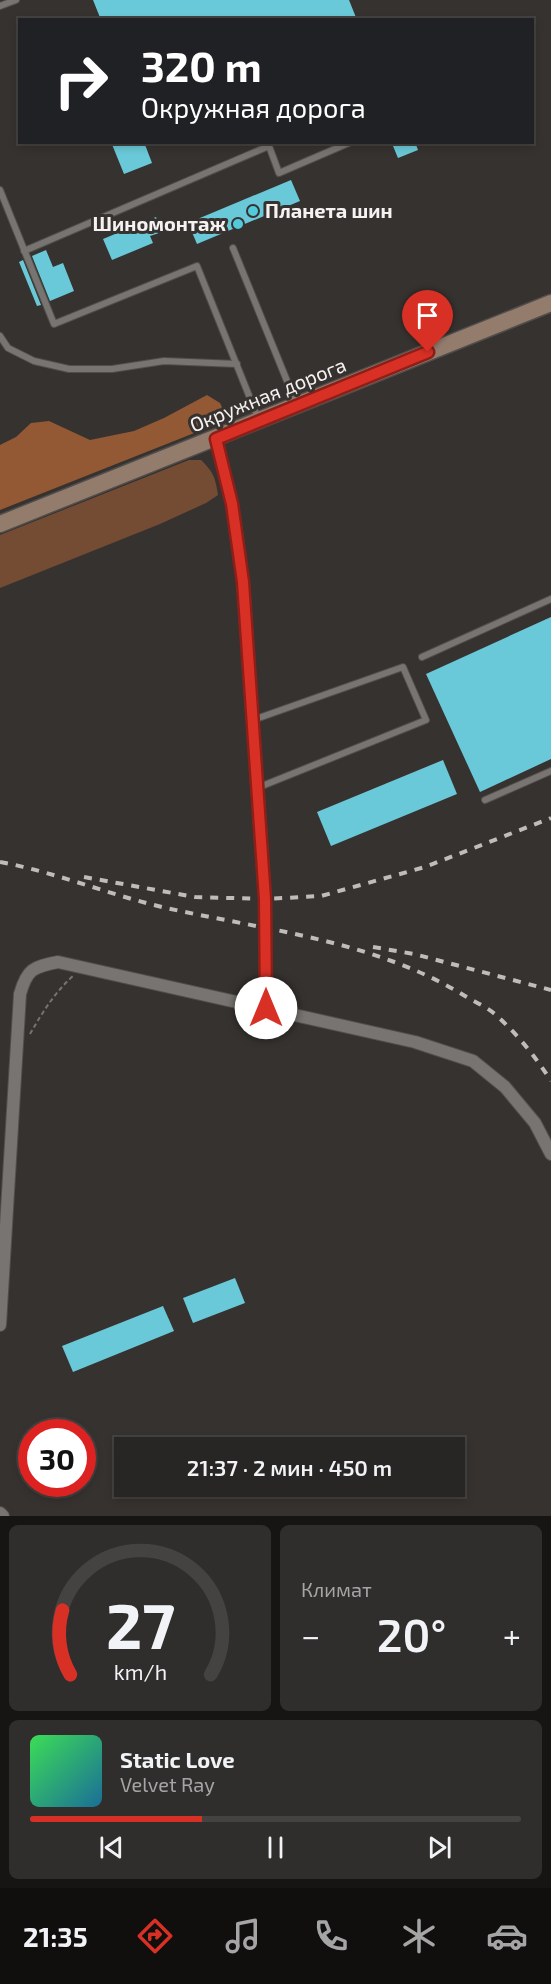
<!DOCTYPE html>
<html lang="ru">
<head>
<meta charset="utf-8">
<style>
  body { margin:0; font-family:"Exo 2",sans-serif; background:#302e2c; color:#f1f3f6; height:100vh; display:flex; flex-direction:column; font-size:22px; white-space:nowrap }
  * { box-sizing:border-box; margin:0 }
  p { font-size:20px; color:#a5a5a6 }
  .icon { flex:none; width:33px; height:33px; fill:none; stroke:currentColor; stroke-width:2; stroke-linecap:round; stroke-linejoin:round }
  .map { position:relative; height:1516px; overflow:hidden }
  .drawer { display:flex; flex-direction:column; gap:9px; padding:9px; background:#161514; flex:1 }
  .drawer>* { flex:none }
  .hud { position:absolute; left:18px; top:18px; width:516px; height:126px; border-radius:0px; box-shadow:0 3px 9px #0003,0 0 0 2px #444341; background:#202124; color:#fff; overflow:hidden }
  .speed { position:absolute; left:18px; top:1419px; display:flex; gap:12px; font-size:30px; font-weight:700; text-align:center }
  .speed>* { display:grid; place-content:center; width:78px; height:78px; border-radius:50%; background:#282624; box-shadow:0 3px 9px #0003,0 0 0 2px #444341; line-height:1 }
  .speed .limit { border:9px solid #d22; background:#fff; color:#111 }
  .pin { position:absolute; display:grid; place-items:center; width:51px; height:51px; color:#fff; margin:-62px -26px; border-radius:50% 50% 50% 0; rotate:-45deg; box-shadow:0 0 6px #0007 }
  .pin .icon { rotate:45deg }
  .me { position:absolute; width:66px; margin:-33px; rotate:0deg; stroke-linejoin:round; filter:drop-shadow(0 0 4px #0008) }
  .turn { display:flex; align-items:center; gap:21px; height:126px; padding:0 24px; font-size:27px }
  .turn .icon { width:78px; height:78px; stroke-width:2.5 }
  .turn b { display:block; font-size:42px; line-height:51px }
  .big { font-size:45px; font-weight:600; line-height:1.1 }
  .drawer .card { flex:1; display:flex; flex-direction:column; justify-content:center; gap:9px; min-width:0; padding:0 21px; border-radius:9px; background:#302e2c }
  .drawer .dial { align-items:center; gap:0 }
  .dial svg { height:156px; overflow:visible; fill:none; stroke:#444341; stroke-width:7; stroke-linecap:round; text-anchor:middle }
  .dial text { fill:#f1f3f6; stroke:none }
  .song { display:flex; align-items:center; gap:18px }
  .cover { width:72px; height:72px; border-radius:9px; background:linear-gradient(135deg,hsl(130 70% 55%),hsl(200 70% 35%)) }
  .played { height:6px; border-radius:3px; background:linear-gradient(90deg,#d93025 35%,#444341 35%) }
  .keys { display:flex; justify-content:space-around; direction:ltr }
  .heat { display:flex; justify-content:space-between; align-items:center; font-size:33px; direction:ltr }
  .drawer .tiles { flex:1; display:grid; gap:9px; grid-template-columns:1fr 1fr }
  .card:last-child { grid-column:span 2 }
  .trip { position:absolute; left:114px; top:1437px; width:351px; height:60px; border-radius:0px; background:#282624; box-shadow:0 3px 9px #0003,0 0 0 2px #444341; font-weight:600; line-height:60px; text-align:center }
  .dock { display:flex; height:96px; justify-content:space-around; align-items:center; background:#100f0e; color:#a5a5a6 }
  .dock .icon { width:42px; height:42px }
  .dock .selected { color:#d93025 }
  .dock b { font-size:27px; color:#f1f3f6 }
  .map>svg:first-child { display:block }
  .green { fill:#734c33 }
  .forest { fill:#935934 }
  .building { fill:#6ac9d8 }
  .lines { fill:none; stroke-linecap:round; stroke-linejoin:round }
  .service-casing { stroke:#514e4c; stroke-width:8 }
  .minor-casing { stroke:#514e4c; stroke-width:14 }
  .secondary-casing { stroke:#514e4c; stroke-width:19 }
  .path { stroke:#767271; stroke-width:2; stroke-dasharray:4.5 3; stroke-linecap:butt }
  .service { stroke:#787471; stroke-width:6 }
  .minor { stroke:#787471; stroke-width:12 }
  .secondary { stroke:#947c6d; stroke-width:16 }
  .rail { stroke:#bfbcba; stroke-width:4; stroke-dasharray:8 8; stroke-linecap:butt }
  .route-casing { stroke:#8d1f18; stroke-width:15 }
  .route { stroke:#d93025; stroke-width:10 }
  .poi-dot { fill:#53cadc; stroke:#363230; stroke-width:2 }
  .labels { text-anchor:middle; stroke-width:6; stroke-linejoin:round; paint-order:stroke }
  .poi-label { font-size:20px; font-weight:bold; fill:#f5f2f1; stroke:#363230; text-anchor:start }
  .street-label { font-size:20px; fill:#f5f2f1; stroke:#363230 }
</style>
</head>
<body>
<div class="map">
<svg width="551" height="1516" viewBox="0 0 551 1516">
  <rect width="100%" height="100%" fill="#363230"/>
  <!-- green -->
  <path class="green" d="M 189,460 L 201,460 C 214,473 215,477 218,495 L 206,503 L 160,524 L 0,588 L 0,535 Z"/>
  <!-- forest -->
  <polygon class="forest" points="207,395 220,403 226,415 212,426 0,510 0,445 16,437 31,423 49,421 90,440 134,431 164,418"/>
  <!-- building -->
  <g class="building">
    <polygon points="93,0 349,0 357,20 101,20"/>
    <polygon points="111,142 144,142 152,163 124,174"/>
    <polygon points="402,142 415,142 418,150 398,158 393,146"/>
    <polygon points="291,180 300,201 197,244 188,223"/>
    <polygon points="156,217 162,232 150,236 153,243 112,260 103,239"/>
    <polygon points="46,250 53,267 63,263 74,291 50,301 32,256"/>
    <polygon points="23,260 41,305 37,306 19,262"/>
    <polygon points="551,617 551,759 480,792 426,674"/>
    <polygon points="443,760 457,794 331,846 317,812"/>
    <polygon points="235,1278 245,1303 193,1323 183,1298"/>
    <polygon points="163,1306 174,1331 73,1372 62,1346"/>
  </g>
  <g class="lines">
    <!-- service casing -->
    <g class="service-casing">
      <g id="service">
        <polyline points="0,6 16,0"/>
        <polyline points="0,190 54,324 197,266 258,418"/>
        <polyline points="233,248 296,403"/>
        <polyline points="24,251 269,146 279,173 351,142"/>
        <polyline points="0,336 8,348 34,361 69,369 112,369 164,361 237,364"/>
        <polyline points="422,657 551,599"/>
        <polyline points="253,720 403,667 426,720 257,788"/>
        <polyline points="485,800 551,771"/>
      </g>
    </g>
    <!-- minor casing -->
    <g class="minor-casing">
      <g id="minor">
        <polyline points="216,439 232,504 243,582 265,899 266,1008"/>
        <path d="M 0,1325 L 20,994 C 27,969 33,967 58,962 L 415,1042 L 473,1061 L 505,1087 L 535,1123 L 551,1154"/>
        <polyline points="0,1513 3,1516"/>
      </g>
    </g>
    <!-- secondary casing -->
    <g class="secondary-casing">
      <polyline id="secondary" points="0,524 551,303"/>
    </g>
    <!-- path -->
    <path class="path" d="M 30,1034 C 42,1013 55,992 73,976"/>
    <!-- service -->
    <use href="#service" class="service"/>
    <!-- minor -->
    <use href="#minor" class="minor"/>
    <!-- secondary -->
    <use href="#secondary" class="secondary"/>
    <!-- rail -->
    <g class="rail">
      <path d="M 0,862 C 55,872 107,894 162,907 C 264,930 374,940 465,996 C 475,1002 487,1007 496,1015 C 518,1035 535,1056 551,1081"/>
      <polyline points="84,877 195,897 265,899 321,896 425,867 551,818"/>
      <polyline points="373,947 414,954 551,990"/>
    </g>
  </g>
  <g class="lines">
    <!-- route casing -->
    <g class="route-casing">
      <polyline id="route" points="266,1008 265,899 243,582 232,504 216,439 428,352"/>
    </g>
    <!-- route -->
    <use href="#route" class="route"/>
  </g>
  <!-- markers -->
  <g class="poi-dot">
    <circle cx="253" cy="211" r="6"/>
    <circle cx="238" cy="224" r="6"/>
  </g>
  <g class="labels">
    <!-- poi labels -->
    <g class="poi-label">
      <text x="265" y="218">Планета шин</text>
      <text x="226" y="231" text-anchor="end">Шиномонтаж</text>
    </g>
    <!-- street labels -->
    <g class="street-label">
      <text transform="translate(268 395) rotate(-22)" y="7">Окружная дорога</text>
    </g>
  </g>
</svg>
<div class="speed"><div class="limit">30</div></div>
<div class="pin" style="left:428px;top:352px;background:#d93025"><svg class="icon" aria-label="arrive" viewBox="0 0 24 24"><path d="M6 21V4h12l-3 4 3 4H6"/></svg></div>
<svg class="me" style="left:266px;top:1008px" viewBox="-20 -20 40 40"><circle r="19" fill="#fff"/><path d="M0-13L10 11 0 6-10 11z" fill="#d93025"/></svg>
<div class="trip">21:37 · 2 мин · 450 m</div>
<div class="hud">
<div class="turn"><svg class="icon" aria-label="right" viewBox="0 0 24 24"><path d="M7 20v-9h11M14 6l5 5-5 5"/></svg><div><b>320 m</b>Окружная дорога</div></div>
</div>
</div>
<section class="drawer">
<div class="tiles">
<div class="card dial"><svg viewBox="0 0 100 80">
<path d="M14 69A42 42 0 1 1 86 69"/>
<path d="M14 69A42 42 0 0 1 10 36" stroke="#d93025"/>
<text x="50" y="56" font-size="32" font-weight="700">27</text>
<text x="50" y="72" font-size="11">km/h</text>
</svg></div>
<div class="card"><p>Климат</p>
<div class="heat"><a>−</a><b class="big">20°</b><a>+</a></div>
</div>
<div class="card">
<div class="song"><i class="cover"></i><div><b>Static Love</b><p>Velvet Ray</p></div></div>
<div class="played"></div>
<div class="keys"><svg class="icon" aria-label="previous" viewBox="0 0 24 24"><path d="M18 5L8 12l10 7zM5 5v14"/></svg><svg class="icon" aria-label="pause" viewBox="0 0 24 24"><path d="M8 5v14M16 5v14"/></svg><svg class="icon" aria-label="next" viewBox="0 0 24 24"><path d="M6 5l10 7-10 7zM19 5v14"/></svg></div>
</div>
</div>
</section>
<nav class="dock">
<b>21:35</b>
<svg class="icon selected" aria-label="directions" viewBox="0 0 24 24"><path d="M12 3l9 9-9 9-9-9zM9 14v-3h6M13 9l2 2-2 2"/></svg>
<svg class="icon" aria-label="music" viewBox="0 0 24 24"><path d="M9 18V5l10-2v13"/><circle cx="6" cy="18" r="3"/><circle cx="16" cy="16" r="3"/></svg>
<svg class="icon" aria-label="phone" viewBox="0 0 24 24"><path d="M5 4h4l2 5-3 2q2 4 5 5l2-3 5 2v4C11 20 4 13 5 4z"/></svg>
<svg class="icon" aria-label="climate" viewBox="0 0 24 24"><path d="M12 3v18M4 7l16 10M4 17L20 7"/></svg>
<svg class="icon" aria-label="car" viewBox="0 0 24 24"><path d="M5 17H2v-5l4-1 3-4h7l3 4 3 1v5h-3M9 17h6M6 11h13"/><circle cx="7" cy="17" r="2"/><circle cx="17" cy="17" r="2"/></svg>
</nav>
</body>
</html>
